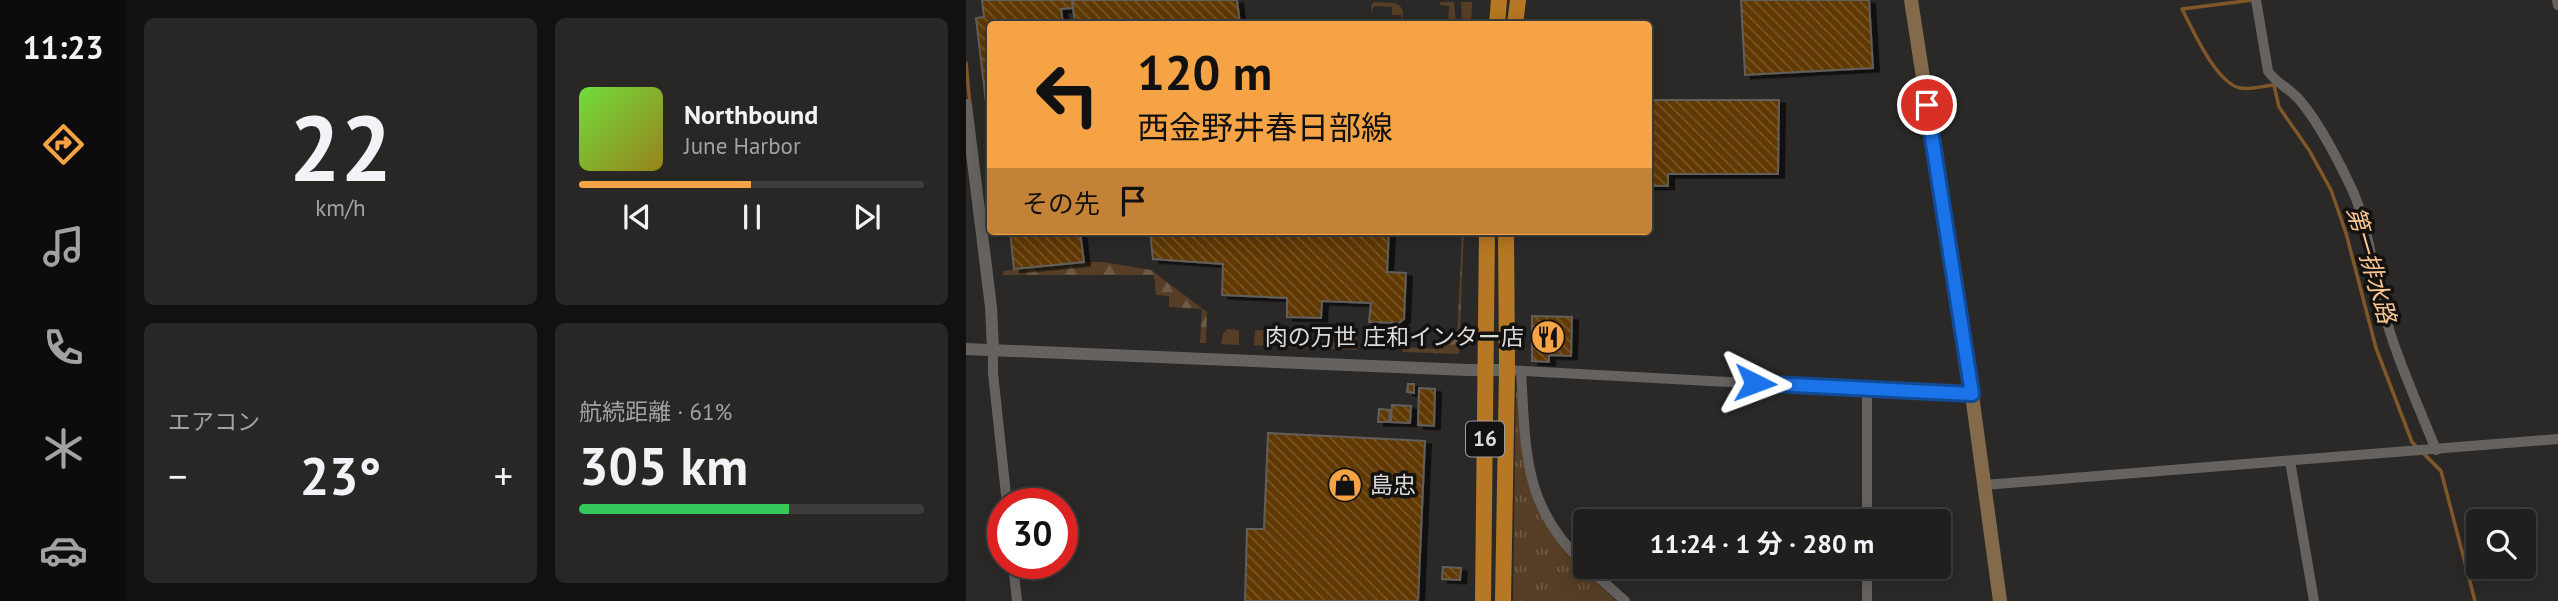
<!DOCTYPE html>
<html lang="ja">
<head>
<meta charset="utf-8">
<style>
  body { margin:0; font-family:"PT Sans","Noto Sans JP",sans-serif; background:#282726; color:#f1f3f6; height:100vh; display:flex; flex-direction:column; font-size:26px; white-space:nowrap }
  * { box-sizing:border-box; margin:0 }
  p { font-size:23px; color:#a2a2a4 }
  .icon { flex:none; width:38px; height:38px; fill:none; stroke:currentColor; stroke-width:2; stroke-linecap:round; stroke-linejoin:round }
  .map { position:relative; flex:1; overflow:hidden }
  .panel { display:flex; flex-direction:column; gap:18px; padding:18px; background:#121110; width:840px }
  .panel>* { flex:none }
  .banner { position:absolute; left:21px; top:21px; width:665px; height:214px; border-radius:7px; box-shadow:0 4px 18px #0003,0 0 0 2px #3d3d3b; background:#f5a345; color:#111; overflow:hidden }
  .controls { position:absolute; left:1500px; top:509px; display:grid; gap:14px }
  .controls a { display:grid; place-items:center; width:70px; height:70px; border-radius:7px; background:#201f1d; box-shadow:0 4px 18px #0003,0 0 0 2px #3d3d3b; font-size:35px }
  .speed { position:absolute; left:21px; top:488px; display:flex; gap:14px; font-size:35px; font-weight:700; text-align:center }
  .speed>* { display:grid; place-content:center; width:91px; height:91px; border-radius:50%; background:#201f1d; box-shadow:0 4px 18px #0003,0 0 0 2px #3d3d3b; line-height:1 }
  .speed .limit { border:10px solid #d22; background:#fff; color:#111 }
  .pin { position:absolute; display:grid; place-items:center; width:60px; height:60px; color:#fff; margin:-30px; border:4px solid #fff; border-radius:50%; box-shadow:0 2px 7px #0007 }
  .me { position:absolute; width:77px; margin:-38px; rotate:93deg; stroke-linejoin:round; filter:drop-shadow(0 0 5px #0008) }
  .turn { display:flex; align-items:center; gap:24px; height:147px; padding:0 35px; font-size:32px }
  .turn .icon { width:91px; height:91px; stroke-width:2.5 }
  .turn b { display:block; font-size:49px; line-height:60px }
  .then { display:flex; align-items:center; height:66px; padding:0 35px; background:#0003; gap:14px; font-size:26px }
  .big { font-size:52px; font-weight:700; line-height:1.1 }
  .panel .card { flex:1; display:flex; flex-direction:column; justify-content:center; gap:10px; min-width:0; padding:0 24px; border-radius:10px; background:#282726 }
  .panel .dial { align-items:center; gap:0 }
  .dial b { font-size:91px; line-height:1 }
  .song { display:flex; align-items:center; gap:21px }
  .cover { width:84px; height:84px; border-radius:10px; background:linear-gradient(135deg,hsl(100 70% 55%),hsl(50 70% 35%)) }
  .played { height:7px; border-radius:4px; background:linear-gradient(90deg,#f5a345 50%,#3d3d3b 50%) }
  .keys { display:flex; justify-content:space-around; direction:ltr }
  .heat { display:flex; justify-content:space-between; align-items:center; font-size:38px; direction:ltr }
  .charge { height:10px; border-radius:5px; background:linear-gradient(90deg,#34c759 61%,#3d3d3b 0) }
  .panel .tiles { flex:1; display:grid; gap:18px; grid-template-columns:repeat(2,1fr) }
  .trip { position:absolute; left:607px; top:509px; width:378px; height:70px; border-radius:7px; background:#201f1d; box-shadow:0 4px 18px #0003,0 0 0 2px #3d3d3b; font-weight:700; line-height:70px; text-align:center }
  main { display:flex; flex:1; min-height:0 }
  .menu { display:flex; flex-direction:column; width:126px; justify-content:space-around; align-items:center; background:#0d0c0c; color:#a2a2a4 }
  .menu .icon { width:49px; height:49px }
  .menu .current { color:#f5a345 }
  .menu b { font-size:32px; color:#f1f3f6 }
  .map>svg:first-child { display:block }
  .grass { fill:url(#grass-tufts) }
  .forest { fill:url(#forest-firs) }
  .green { fill:#563e26 }
  .lines { fill:none; stroke-linecap:round; stroke-linejoin:round }
  .stream { stroke:#805729; stroke-width:3.5 }
  .building { fill:url(#building-back-hatch); stroke:#615f5c; stroke-width:2; filter:url(#shadow) }
  .minor { stroke:#656260; stroke-width:10 }
  .tertiary { stroke:#656260; stroke-width:12 }
  .secondary { stroke:#836a4a; stroke-width:14 }
  .trunk { stroke:#b67824; stroke-width:16 }
  .route-casing { stroke:#114b97; stroke-width:18 }
  .route { stroke:#1a73e8; stroke-width:12 }
  .labels { text-anchor:middle; stroke-width:7; stroke-linejoin:round; paint-order:stroke }
  .shield { fill:#131211; stroke:#a09f9e; stroke-width:2 }
  .shield-label { font-size:21px; font-weight:bold; fill:#dddbda }
  .poi-label { font-size:23px; fill:#dddbda; stroke:#131211; text-anchor:end }
  .water-label { font-size:24px; font-style:italic; fill:#f9c591; stroke:#131211 }
</style>
</head>
<body>
<main>
<nav class="menu">
<b>11:23</b>
<svg class="icon current" aria-label="directions" viewBox="0 0 24 24"><path d="M12 3l9 9-9 9-9-9zM9 14v-3h6M13 9l2 2-2 2"/></svg>
<svg class="icon" aria-label="music" viewBox="0 0 24 24"><path d="M9 18V5l10-2v13"/><circle cx="6" cy="18" r="3"/><circle cx="16" cy="16" r="3"/></svg>
<svg class="icon" aria-label="phone" viewBox="0 0 24 24"><path d="M5 4h4l2 5-3 2q2 4 5 5l2-3 5 2v4C11 20 4 13 5 4z"/></svg>
<svg class="icon" aria-label="climate" viewBox="0 0 24 24"><path d="M12 3v18M4 7l16 10M4 17L20 7"/></svg>
<svg class="icon" aria-label="car" viewBox="0 0 24 24"><path d="M5 17H2v-5l4-1 3-4h7l3 4 3 1v5h-3M9 17h6M6 11h13"/><circle cx="7" cy="17" r="2"/><circle cx="17" cy="17" r="2"/></svg>
</nav>
<section class="panel">
<div class="tiles">
<div class="card dial"><b>22</b><p>km/h</p></div>
<div class="card">
<div class="song"><i class="cover"></i><div><b>Northbound</b><p>June Harbor</p></div></div>
<div class="played"></div>
<div class="keys"><svg class="icon" aria-label="previous" viewBox="0 0 24 24"><path d="M18 5L8 12l10 7zM5 5v14"/></svg><svg class="icon" aria-label="pause" viewBox="0 0 24 24"><path d="M8 5v14M16 5v14"/></svg><svg class="icon" aria-label="next" viewBox="0 0 24 24"><path d="M6 5l10 7-10 7zM19 5v14"/></svg></div>
</div>
<div class="card"><p>エアコン</p>
<div class="heat"><a>−</a><b class="big">23°</b><a>+</a></div>
</div>
<div class="card"><p>航続距離 · 61%</p><b class="big">305 km</b><div class="charge"></div></div>
</div>
</section>
<div class="map">
<svg width="1592" height="601" viewBox="0 0 1592 601">
  <defs>
    <pattern id="grass-tufts" width="24" height="20" patternUnits="userSpaceOnUse" patternTransform="scale(1.75)"><rect width="24" height="20" fill="#563e26"/><path d="M3 7l-1-3M5 7V3M7 7l1-3M15 17l-1-3M17 17v-4M19 17l1-3" fill="none" stroke="#6e5945"/></pattern>
    <pattern id="forest-firs" width="22" height="20" patternUnits="userSpaceOnUse" patternTransform="scale(1.75)"><rect width="22" height="20" fill="#563e26"/><path d="M5 1l3.5 6h-7zM16 11l3.5 6h-7z" fill="#6e5945"/></pattern>
    <pattern id="building-back-hatch" width="6" height="6" patternUnits="userSpaceOnUse" patternTransform="scale(1.75)"><rect width="6" height="6" fill="#603904"/><path d="M-1 5l2 2M0 0l6 6M5-1l2 2" fill="none" stroke="#765528"/></pattern>
    <filter id="shadow"><feDropShadow dx="6" dy="3.5" stdDeviation="0" flood-color="#0009"/></filter>
  </defs>
  <rect width="100%" height="100%" fill="#2b2927"/>
  <!-- grass -->
  <polygon class="grass" points="552,390 557,441 581,513 622,574 650,601 547,601 550,392"/>
  <!-- forest -->
  <g class="forest">
    <polygon points="474,2 488,2 490,24 482,24 483,6 474,5"/>
    <polygon points="496,231 498,231 493,354 437,352 436,347 477,349 477,339 491,340"/>
    <polygon points="118,262 137,262 185,270 241,312 240,343 234,343 236,309 203,307 203,296 190,295 188,275 37,275 37,271"/>
    <polygon points="314,331 317,331 317,340 386,343 387,334 390,335 390,350 314,347"/>
  </g>
  <!-- green -->
  <g class="green">
    <polygon points="408,2 429,3 434,6 437,11 436,24 435,15 426,15 426,7 408,6 406,13 405,6"/>
    <polygon points="495,2 506,2 505,24 496,24"/>
    <polygon points="261,329 273,330 273,345 255,344 257,334"/>
    <polygon points="289,330 303,330 302,346 288,345"/>
  </g>
  <g class="lines">
    <!-- stream -->
    <g class="stream">
      <path d="M 1287,0 L 1216,9 C 1227,30 1250,83 1274,88 C 1284,90 1297,86 1308,85 L 1313,107 L 1343,150 L 1365,190 L 1380,233 L 1410,348 L 1446,442 L 1475,471 L 1509,601"/>
      <polyline points="0,63 4,105"/>
    </g>
  </g>
  <!-- building -->
  <g class="building">
    <polygon points="16,0 106,0 107,8 95,9 97,24 24,24 24,111 21,111 10,18 18,17"/>
    <polygon points="106,0 271,0 274,24 109,24"/>
    <polygon points="775,0 903,0 907,68 779,75"/>
    <polygon points="682,100 813,100 812,174 702,174 702,186 682,186"/>
    <polygon points="44,231 114,231 118,262 48,269"/>
    <polygon points="184,231 423,231 421,272 440,273 438,319 433,323 403,322 405,303 356,301 355,318 321,317 321,298 256,295 257,264 187,259"/>
    <polygon points="566,316 606,317 605,356 583,355 583,362 566,361"/>
    <polygon points="442,384 448,384 448,393 441,392"/>
    <polygon points="453,388 469,389 468,426 452,425"/>
    <polygon points="426,405 445,406 444,423 425,422"/>
    <polygon points="413,409 424,410 423,422 412,422"/>
    <polygon points="302,433 459,441 452,601 279,601 281,529 298,529"/>
    <polygon points="477,567 495,568 494,580 476,579"/>
  </g>
  <g class="lines">
    <!-- minor -->
    <g class="minor">
      <path d="M 1290,0 L 1302,71 C 1310,84 1326,89 1336,103 C 1353,124 1370,156 1382,181 C 1402,219 1405,264 1416,305 C 1429,355 1451,402 1470,450"/>
      <polyline points="1591,0 1592,5"/>
      <polyline points="27,349 27,373 41,504"/>
      <polyline points="541,370 1006,395"/>
      <path d="M 555,371 C 560,450 556,508 620,565"/>
      <polyline points="1324,461 1348,601"/>
      <polyline points="1018,485 1592,439"/>
      <polyline points="901,522 901,390"/>
      <polyline points="47,564 51,601"/>
      <polyline points="621,567 659,601"/>
      <polyline points="901,601 901,567"/>
    </g>
    <!-- tertiary -->
    <g class="tertiary">
      <polyline points="0,105 25,307 27,349"/>
      <polyline points="0,349 501,370 541,370"/>
    </g>
    <!-- secondary -->
    <polyline class="secondary" points="945,0 1006,395 1034,601"/>
    <!-- trunk -->
    <g class="trunk">
      <polyline points="531,24 533,0"/>
      <polyline points="549,24 552,0"/>
      <polyline points="517,601 521,231"/>
      <polyline points="537,601 541,370 540,231"/>
    </g>
  </g>
  <g class="lines">
    <!-- route casing -->
    <g class="route-casing">
      <polyline id="route" points="789,383 1006,394 961,105"/>
    </g>
    <!-- route -->
    <use href="#route" class="route"/>
  </g>
  <!-- icons -->
  <defs>
    <g id="restaurant-disc" transform="scale(1.75)"><circle r="9.5" fill="#f5a345" stroke="#131211"/><path d="M-5-6h1v4h1v-4h1v4h1v-4h1v5L-1.5 .5V6h-2V.5L-5-1ZM5-6V6H3V1.5H1.5Q1.5-4 5-6Z" fill="#111"/></g>
    <g id="shop-disc" transform="scale(1.75)"><circle r="9.5" fill="#f5a345" stroke="#131211"/><path d="M-5-2.5h2.3a2.7 3.5 0 0 1 5.4 0H5L5.5 6h-11ZM-1.5-2.5h3a1.5 2.3 0 0 0-3 0Z" fill="#111"/></g>
  </defs>
  <g fill-rule="evenodd">
    <use href="#restaurant-disc" x="582" y="337"/>
    <use href="#shop-disc" x="379" y="485"/>
  </g>
  <g class="labels">
    <!-- shield labels -->
    <rect class="shield" x="500" y="421.5" width="38" height="35" rx="5"/>
    <g class="shield-label">
      <text x="519" y="446">16</text>
    </g>
    <!-- poi labels -->
    <g class="poi-label">
      <text x="558" y="345">肉の万世 庄和インター店</text>
      <text x="404" y="493" text-anchor="start">島忠</text>
    </g>
    <!-- water labels -->
    <g class="water-label">
      <text transform="translate(1405 265) rotate(74)" y="8">第一排水路</text>
    </g>
  </g>
</svg>
<div class="controls">
<a><svg class="icon" aria-label="search" viewBox="0 0 24 24"><circle cx="10" cy="10" r="6"/><path d="M15 15l6 6"/></svg></a>
</div>
<div class="speed"><div class="limit">30</div></div>
<div class="pin" style="left:961px;top:105px;background:#d93025"><svg class="icon" aria-label="arrive" viewBox="0 0 24 24"><path d="M6 21V4h12l-3 4 3 4H6"/></svg></div>
<svg class="me" style="left:789px;top:383px" viewBox="-20 -20 40 40"><path d="M0-17L14 15 0 8-14 15z" fill="#1a73e8" stroke="#fff" stroke-width="4"/></svg>
<div class="trip">11:24 · 1 分 · 280 m</div>
<div class="banner">
<div class="turn"><svg class="icon" aria-label="left" viewBox="0 0 24 24"><path d="M17 20v-9H6M10 6l-5 5 5 5"/></svg><div><b>120 m</b>西金野井春日部線</div></div>
<div class="then">その先<svg class="icon" aria-label="arrive" viewBox="0 0 24 24"><path d="M6 21V4h12l-3 4 3 4H6"/></svg></div>
</div>
</div>
</main>
</body>
</html>
